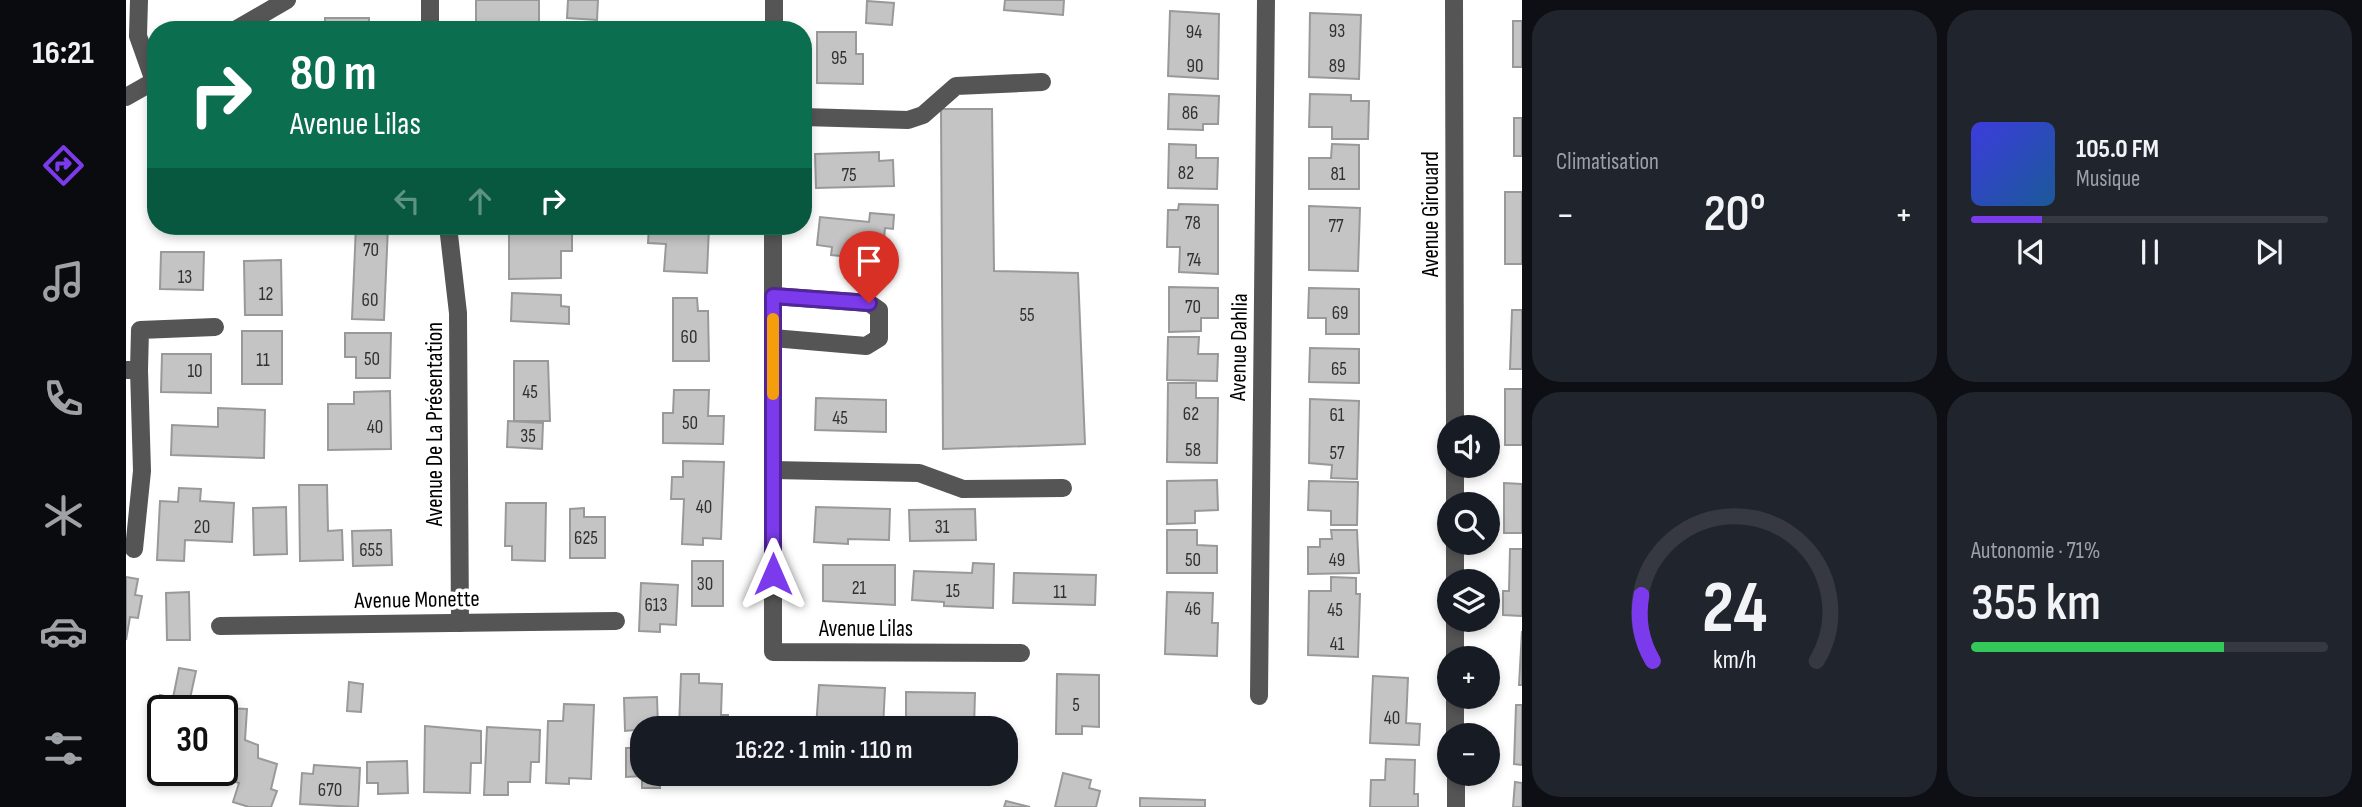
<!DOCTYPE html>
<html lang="fr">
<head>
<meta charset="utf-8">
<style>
  body { margin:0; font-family:"Sofia Sans Condensed",sans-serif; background:#20242c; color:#f1f3f6; height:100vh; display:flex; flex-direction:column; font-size:26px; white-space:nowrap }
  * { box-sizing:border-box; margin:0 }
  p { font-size:23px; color:#9ea1a6 }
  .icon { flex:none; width:38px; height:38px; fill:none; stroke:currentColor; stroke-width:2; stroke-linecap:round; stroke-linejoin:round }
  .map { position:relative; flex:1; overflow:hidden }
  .sheet { display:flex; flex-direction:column; gap:10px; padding:10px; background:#0d0f14; width:840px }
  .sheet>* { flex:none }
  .guide { position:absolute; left:21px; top:21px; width:665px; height:214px; border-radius:28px; box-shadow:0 4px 10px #0003; background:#0b6e4f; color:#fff; overflow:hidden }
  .controls { position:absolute; left:1311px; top:415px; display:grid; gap:14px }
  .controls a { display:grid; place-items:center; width:63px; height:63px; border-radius:50%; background:#171b24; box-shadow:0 4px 10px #0003; font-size:35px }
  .speed { position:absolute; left:21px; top:695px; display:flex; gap:14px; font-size:35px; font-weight:700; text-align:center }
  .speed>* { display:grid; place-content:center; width:91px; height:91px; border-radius:50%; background:#171b24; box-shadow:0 4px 10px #0003; line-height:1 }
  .speed .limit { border:4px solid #111; border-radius:10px; background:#fff; color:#111 }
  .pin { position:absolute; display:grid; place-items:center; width:60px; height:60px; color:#fff; margin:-72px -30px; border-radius:50% 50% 50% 0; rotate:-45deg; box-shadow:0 0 7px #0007 }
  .pin .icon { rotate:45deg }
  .me { position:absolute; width:77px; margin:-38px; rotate:0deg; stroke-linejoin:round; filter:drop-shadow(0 0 5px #0008) }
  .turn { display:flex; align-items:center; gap:24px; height:147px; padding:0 28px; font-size:32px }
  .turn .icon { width:91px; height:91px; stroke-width:2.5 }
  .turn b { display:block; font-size:49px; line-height:60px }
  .lanes { display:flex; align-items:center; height:66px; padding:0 28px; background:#0003; justify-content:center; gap:35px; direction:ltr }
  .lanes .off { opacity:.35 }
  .big { font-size:52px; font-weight:600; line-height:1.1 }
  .sheet .tile { flex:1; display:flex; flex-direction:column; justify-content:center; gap:10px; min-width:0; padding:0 24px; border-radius:28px; background:#20242c }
  .sheet .dial { align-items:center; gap:0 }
  .dial svg { height:182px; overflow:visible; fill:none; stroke:#363941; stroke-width:7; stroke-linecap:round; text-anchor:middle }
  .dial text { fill:#f1f3f6; stroke:none }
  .song { display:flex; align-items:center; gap:21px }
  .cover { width:84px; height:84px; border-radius:10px; background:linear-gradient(135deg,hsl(240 70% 55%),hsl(210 70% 35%)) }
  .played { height:7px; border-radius:4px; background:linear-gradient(90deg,#7c3aed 20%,#363941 20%) }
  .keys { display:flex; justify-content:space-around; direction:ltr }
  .heat { display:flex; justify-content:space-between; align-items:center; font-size:38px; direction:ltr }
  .charge { height:10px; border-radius:5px; background:linear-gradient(90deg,#34c759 71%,#363941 0) }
  .sheet .tiles { flex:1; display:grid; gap:10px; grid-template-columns:repeat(2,1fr) }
  .trip { position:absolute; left:504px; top:716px; width:388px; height:70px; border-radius:28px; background:#171b24; box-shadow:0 4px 10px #0003; font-weight:600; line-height:70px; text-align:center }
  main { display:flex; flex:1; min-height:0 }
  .dock { display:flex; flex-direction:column; width:126px; justify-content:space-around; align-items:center; background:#090b0e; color:#9ea1a6 }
  .dock .icon { width:49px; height:49px }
  .dock .active { color:#7c3aed }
  .dock b { font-size:32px; color:#f1f3f6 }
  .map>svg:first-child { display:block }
  .building { fill:#c4c4c4; stroke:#999; stroke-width:2 }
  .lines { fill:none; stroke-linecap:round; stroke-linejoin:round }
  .minor { stroke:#555; stroke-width:18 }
  .route-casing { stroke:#51269a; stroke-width:18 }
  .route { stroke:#7c3aed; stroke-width:12 }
  .slow { stroke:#f59e0b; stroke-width:12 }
  .labels { text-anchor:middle; stroke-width:7; stroke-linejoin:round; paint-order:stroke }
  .number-label { font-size:19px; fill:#313131 }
  .street-label { font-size:23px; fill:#000; stroke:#fff }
</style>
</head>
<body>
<main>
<nav class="dock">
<b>16:21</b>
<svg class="icon active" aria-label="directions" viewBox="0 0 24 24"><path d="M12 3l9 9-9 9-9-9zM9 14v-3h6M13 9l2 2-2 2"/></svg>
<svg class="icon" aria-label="music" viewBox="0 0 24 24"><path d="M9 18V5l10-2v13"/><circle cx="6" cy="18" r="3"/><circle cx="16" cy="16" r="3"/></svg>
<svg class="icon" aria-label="phone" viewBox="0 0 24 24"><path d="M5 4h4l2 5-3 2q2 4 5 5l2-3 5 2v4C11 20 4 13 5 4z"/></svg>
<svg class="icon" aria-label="climate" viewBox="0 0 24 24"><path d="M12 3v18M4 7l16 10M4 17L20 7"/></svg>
<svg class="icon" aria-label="car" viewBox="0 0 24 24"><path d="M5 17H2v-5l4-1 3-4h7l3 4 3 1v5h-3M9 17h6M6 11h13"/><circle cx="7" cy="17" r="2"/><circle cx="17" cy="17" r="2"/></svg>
<svg class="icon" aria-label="filters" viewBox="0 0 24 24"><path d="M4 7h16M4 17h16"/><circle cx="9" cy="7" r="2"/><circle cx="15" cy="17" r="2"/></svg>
</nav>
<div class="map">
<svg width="1396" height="807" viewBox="0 0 1396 807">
  <rect width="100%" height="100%" fill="#fff"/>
  <!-- building -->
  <g class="building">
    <rect x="350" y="0" width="63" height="30"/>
    <polygon points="442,0 472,0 471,20 441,18"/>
    <polygon points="879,0 938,0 937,15 878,10"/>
    <polygon points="741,1 768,3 766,25 740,23"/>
    <polygon points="1044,11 1093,14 1092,79 1042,76"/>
    <polygon points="1184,13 1235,15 1233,79 1183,77"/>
    <rect x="199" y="18" width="44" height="12"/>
    <rect x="1387" y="21" width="9" height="46"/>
    <polygon points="691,32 730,32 730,54 737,54 737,84 691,83"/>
    <polygon points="1043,94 1093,96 1092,124 1077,124 1077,130 1042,129"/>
    <polygon points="1184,94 1225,95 1225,101 1243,101 1242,139 1206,139 1206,127 1183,127"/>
    <polygon points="815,109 866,109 868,271 952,273 959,444 817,449"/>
    <rect x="1388" y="118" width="8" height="38"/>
    <polygon points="24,132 30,132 30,177 22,177"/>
    <polygon points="1043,144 1070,145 1070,158 1092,158 1091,189 1042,188"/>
    <polygon points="1206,144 1233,145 1233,189 1183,189 1183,158 1205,158"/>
    <polygon points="753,152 753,161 767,160 768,186 690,188 689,154"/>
    <rect x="1379" y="192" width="17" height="72"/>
    <polygon points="1053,204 1092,205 1092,274 1053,272 1054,247 1041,247 1042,210 1052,210"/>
    <polygon points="1183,206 1234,208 1232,271 1183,270"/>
    <polygon points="744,213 768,215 767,229 759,228 756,260 705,255 706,247 691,245 694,217 743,222"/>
    <polygon points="230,226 262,226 258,320 226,319"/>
    <polygon points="523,226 583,226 581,273 538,271 540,244 522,243"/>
    <polygon points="383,234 446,234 446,251 435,251 435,278 383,279"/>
    <polygon points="35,252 78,252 77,290 34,289"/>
    <polygon points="155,260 156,315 119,315 118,261"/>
    <polygon points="1043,287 1092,288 1092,318 1075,318 1075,331 1043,332"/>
    <polygon points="1183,288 1233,289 1233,334 1200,334 1200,318 1182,318"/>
    <polygon points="386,293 435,295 435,306 443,307 443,324 385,321"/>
    <polygon points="547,298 571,298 572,311 582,311 583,361 547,361"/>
    <polygon points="1386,310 1396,310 1396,369 1384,369"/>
    <rect x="116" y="331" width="40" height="53"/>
    <polygon points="219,333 265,333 264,378 230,378 230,357 219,357"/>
    <polygon points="1042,337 1073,337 1072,354 1092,354 1091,381 1041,380"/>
    <polygon points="1184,348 1233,349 1233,383 1183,382"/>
    <polygon points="36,354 85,354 85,393 35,392"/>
    <polygon points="388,361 422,361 424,421 388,421"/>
    <polygon points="1042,383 1070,383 1070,398 1092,398 1091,463 1041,462"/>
    <rect x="1379" y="389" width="17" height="56"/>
    <polygon points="548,390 583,390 582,416 598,416 597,444 537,443 537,413 547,413"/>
    <polygon points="264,391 265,449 202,450 202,404 228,404 228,392"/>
    <polygon points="690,398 760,400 760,432 689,430"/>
    <polygon points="1184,399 1233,401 1231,479 1205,478 1206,465 1183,463"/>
    <polygon points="92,408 139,410 138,458 45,455 46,425 92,427"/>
    <polygon points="382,421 417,423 416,449 381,447"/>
    <polygon points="557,461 598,462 595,539 577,538 577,545 556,544 558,499 545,499 546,477 557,477"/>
    <polygon points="1091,480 1092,510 1069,511 1069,523 1041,524 1041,481"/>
    <polygon points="1183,481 1232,482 1231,525 1205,525 1205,511 1182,510"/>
    <polygon points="1378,483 1396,484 1396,533 1378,533"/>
    <polygon points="173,485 201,485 202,531 216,530 217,560 174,561"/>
    <polygon points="53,488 75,489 74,501 108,503 106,542 59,540 58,561 31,560 34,501 52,502"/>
    <polygon points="380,503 420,503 419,561 386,560 386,546 379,546"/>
    <polygon points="160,507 161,554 128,555 127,508"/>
    <polygon points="690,507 764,509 763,540 722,539 722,544 688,542"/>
    <polygon points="458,508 458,517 479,517 479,558 444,558 444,509"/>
    <polygon points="849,509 850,540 784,541 783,510"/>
    <polygon points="265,530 266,565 227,566 226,531"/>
    <polygon points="1041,530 1071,530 1071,545 1091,546 1091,573 1041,573"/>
    <polygon points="1205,530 1231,530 1233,573 1182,574 1182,547 1194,547 1194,539 1206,539"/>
    <polygon points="1384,549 1396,549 1396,616 1377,615 1377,591 1383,591"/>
    <rect x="566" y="561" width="31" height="45"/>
    <polygon points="847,563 868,564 867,608 818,606 818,602 786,600 788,571 846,573"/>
    <polygon points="697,565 769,565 769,605 697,601"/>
    <polygon points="888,573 970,575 969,605 887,603"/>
    <polygon points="0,577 12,579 9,595 16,596 12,618 4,617 0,640"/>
    <polygon points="1205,577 1230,578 1230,594 1234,594 1232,657 1182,655 1183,591 1205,591"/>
    <polygon points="515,583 552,585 550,625 534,624 534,632 513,631"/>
    <polygon points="63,592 64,640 41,640 40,593"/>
    <polygon points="1041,592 1087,593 1086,623 1092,623 1091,656 1039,654"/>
    <polygon points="1396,631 1396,685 1393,685"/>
    <polygon points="53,668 70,671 63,703 75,705 74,710 37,710 37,751 23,748 34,695 47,698"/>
    <polygon points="555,674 573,674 573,683 596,684 595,715 602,715 602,728 553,728"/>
    <polygon points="931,674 973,675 973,727 956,726 956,734 930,734"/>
    <polygon points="1247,676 1282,678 1280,723 1294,724 1293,745 1244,743"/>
    <polygon points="223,682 237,684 235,712 221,711"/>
    <polygon points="693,685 759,688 757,728 690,728"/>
    <polygon points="780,692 849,693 848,728 780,728"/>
    <polygon points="531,697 532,728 499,731 498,698"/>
    <polygon points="438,704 468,705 465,779 443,778 443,784 420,783 422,721 437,721"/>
    <polygon points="1390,705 1396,705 1396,765 1388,764"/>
    <polygon points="99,708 121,709 119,740 132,745 132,758 151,764 145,789 151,791 145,807 123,807 107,802 113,783 91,776 93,770 96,770"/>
    <polygon points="299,726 355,731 355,763 345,763 344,793 298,792"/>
    <polygon points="361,727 414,730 413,762 405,762 404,782 382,782 382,795 358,795"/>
    <polygon points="500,748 516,748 516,774 534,774 534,788 516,788 516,776 500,777"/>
    <polygon points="1260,759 1289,760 1288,794 1292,794 1292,807 1244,807 1245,780 1259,780"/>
    <polygon points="281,761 282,793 252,794 252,783 241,783 241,762"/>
    <polygon points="188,765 234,768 232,807 174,804 176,773 187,774"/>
    <polygon points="937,773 965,780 963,788 974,791 970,807 929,807"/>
    <polygon points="552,774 601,774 601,780 552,778"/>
    <polygon points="1389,782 1396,783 1396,807 1387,807"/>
    <polygon points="1014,798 1079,800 1079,807 1014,807"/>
    <polygon points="880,801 904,807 878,807"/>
  </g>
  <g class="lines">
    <!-- minor -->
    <g class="minor">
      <polyline points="13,0 12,36 28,81"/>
      <polyline points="304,0 304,30"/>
      <polyline points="1328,0 1329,427"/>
      <polyline points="109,30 161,0"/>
      <polyline points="648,30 648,0"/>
      <polyline points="0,97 30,80"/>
      <polyline points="677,117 782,120 797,115 830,86 916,82"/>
      <polyline points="322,226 332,313 334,623"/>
      <polyline points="647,226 647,652 895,653"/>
      <polyline points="647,296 743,303 753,310 753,338 740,346 647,338"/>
      <polyline points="0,370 13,370 14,330 89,327"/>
      <polyline points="1329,466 1329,504"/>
      <polyline points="647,470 793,473 837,489 937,488"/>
      <polyline points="1329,542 1329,581"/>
      <polyline points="8,549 16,471 13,370"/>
      <polyline points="1329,620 1329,658"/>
      <polyline points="94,626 490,621"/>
      <polyline points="1133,696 1140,0"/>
      <polyline points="1329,696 1329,735"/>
      <polyline points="1330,774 1330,807"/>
    </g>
  </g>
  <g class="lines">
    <!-- route casing -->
    <g class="route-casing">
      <polyline id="route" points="647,574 647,296 743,303"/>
    </g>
    <!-- route -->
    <use href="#route" class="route"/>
    <!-- slow -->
    <polyline class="slow" points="647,394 647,319"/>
  </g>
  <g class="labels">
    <!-- number labels -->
    <g class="number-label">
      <text x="1211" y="37">93</text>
      <text x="1068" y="38">94</text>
      <text x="713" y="64">95</text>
      <text x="1069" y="72">90</text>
      <text x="1211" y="72">89</text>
      <text x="1064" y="119">86</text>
      <text x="1060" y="179">82</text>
      <text x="1212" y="180">81</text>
      <text x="723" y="181">75</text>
      <text x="1067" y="229">78</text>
      <text x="1210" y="232">77</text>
      <text x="245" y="256">70</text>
      <text x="1068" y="266">74</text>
      <text x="59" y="283">13</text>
      <text x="140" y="300">12</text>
      <text x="244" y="306">60</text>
      <text x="1067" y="313">70</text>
      <text x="1214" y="319">69</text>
      <text x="901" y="321">55</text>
      <text x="563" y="343">60</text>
      <text x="246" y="365">50</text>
      <text x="137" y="366">11</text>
      <text x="1213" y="375">65</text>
      <text x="69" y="377">10</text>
      <text x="404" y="398">45</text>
      <text x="1065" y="420">62</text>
      <text x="1211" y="421">61</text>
      <text x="714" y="424">45</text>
      <text x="564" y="429">50</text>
      <text x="249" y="433">40</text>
      <text x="402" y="442">35</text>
      <text x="1067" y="456">58</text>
      <text x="1211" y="459">57</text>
      <text x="578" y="513">40</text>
      <text x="76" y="533">20</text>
      <text x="816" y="533">31</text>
      <text x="460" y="544">625</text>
      <text x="245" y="556">655</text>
      <text x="1067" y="566">50</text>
      <text x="1211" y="566">49</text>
      <text x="579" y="590">30</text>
      <text x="733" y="594">21</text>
      <text x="827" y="597">15</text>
      <text x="934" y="598">11</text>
      <text x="530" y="611">613</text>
      <text x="1067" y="615">46</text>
      <text x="1209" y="616">45</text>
      <text x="1211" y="650">41</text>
      <text x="950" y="711">5</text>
      <text x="1266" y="724">40</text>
      <text x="204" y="796">670</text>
    </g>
    <!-- street labels -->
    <g class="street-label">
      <text transform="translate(1304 214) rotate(-90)" y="8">Avenue Girouard</text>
      <text transform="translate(1112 347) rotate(-89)" y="8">Avenue Dahlia</text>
      <text transform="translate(308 424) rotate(-90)" y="8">Avenue De La Présentation</text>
      <text transform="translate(291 599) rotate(-1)" y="8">Avenue Monette</text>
      <text x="740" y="636">Avenue Lilas</text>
    </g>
  </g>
</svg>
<div class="controls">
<a><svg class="icon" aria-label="sound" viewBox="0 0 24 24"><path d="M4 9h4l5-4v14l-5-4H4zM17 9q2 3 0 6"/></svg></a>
<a><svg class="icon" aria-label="search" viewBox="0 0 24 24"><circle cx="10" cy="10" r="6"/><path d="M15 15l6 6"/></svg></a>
<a><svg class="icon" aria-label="layers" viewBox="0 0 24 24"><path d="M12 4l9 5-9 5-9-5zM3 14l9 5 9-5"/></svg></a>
<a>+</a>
<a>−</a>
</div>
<div class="speed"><div class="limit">30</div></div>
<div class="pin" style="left:743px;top:303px;background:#d93025"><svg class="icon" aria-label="arrive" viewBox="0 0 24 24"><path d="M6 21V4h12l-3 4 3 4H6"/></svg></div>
<svg class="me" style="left:647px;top:574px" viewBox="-20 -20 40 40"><path d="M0-17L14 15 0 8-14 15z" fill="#7c3aed" stroke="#fff" stroke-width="4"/></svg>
<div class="trip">16:22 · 1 min · 110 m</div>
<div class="guide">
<div class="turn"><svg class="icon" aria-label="right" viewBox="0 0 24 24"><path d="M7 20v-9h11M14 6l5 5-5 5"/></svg><div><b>80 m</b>Avenue Lilas</div></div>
<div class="lanes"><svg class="icon off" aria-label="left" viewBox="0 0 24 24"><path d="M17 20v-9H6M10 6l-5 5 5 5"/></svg><svg class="icon off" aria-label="ahead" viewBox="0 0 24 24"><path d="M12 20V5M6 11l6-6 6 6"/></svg><svg class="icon" aria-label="right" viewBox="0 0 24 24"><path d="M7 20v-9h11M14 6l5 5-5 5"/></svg></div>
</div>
</div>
<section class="sheet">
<div class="tiles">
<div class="tile"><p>Climatisation</p>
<div class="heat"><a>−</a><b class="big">20°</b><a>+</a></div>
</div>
<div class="tile">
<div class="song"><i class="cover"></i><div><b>105.0 FM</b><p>Musique</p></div></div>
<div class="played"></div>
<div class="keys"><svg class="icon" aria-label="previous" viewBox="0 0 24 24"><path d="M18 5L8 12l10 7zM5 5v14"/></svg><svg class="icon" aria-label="pause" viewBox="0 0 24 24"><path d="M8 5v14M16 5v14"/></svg><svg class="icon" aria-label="next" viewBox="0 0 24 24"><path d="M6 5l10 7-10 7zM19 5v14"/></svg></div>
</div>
<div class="tile dial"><svg viewBox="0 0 100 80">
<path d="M14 69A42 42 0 1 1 86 69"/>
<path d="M14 69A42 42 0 0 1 9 40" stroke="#7c3aed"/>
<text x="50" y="56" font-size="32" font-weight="700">24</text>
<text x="50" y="72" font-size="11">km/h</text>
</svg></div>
<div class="tile"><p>Autonomie · 71%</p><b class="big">355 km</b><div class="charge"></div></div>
</div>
</section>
</main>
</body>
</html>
